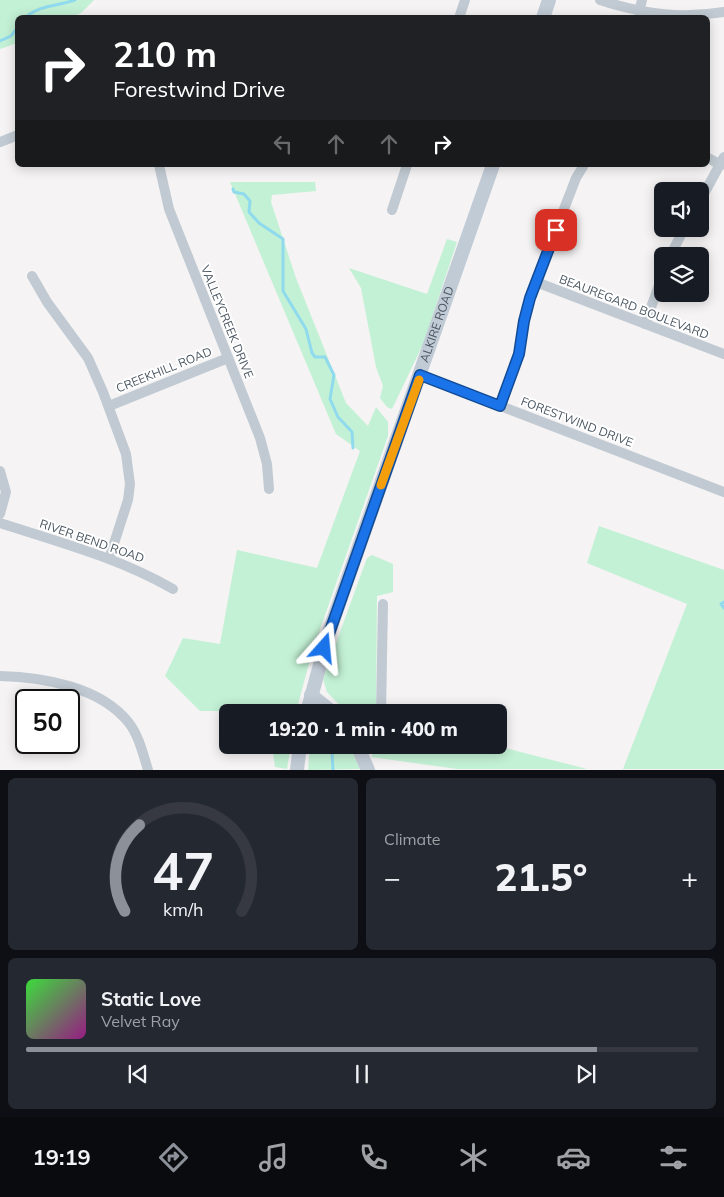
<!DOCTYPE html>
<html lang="en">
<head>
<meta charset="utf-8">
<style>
  body { margin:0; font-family:Mulish,sans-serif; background:#242831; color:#f1f3f6; height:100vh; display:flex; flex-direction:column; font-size:19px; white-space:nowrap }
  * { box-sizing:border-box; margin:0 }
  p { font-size:16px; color:#9ea1a6 }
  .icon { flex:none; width:28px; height:28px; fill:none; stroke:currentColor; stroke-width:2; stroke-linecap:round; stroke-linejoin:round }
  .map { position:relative; height:770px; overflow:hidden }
  .sheet { display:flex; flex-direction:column; gap:8px; padding:8px; background:#0d0f14; flex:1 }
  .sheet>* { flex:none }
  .guide { position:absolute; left:15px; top:15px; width:695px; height:152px; border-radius:8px; box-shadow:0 2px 12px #0003; background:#202124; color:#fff; overflow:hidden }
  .controls { position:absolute; left:654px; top:182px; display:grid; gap:10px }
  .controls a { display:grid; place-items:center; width:55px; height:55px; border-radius:8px; background:#171b24; box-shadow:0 2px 12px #0003; font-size:25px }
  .speed { position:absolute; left:15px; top:689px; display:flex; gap:10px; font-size:25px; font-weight:700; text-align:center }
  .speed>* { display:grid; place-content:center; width:65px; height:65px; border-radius:50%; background:#171b24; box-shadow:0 2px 12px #0003; line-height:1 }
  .speed .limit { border:2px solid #111; border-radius:8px; background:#fff; color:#111 }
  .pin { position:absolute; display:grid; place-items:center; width:42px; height:42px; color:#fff; margin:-21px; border-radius:10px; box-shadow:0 2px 8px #0006 }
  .me { position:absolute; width:55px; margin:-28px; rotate:18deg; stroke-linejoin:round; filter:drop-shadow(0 0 4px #0008) }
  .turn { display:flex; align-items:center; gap:18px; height:105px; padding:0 15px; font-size:22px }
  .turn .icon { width:65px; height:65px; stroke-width:2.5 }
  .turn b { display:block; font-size:35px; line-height:42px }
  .lanes { display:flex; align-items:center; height:48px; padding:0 15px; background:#0003; justify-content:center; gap:25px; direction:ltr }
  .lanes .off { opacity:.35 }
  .big { font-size:38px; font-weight:800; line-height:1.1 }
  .sheet .tile { flex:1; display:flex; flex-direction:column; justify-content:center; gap:8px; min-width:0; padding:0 18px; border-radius:8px; background:#242831 }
  .sheet .dial { align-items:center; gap:0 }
  .dial svg { height:130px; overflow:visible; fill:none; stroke:#363941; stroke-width:7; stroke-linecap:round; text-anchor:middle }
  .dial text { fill:#f1f3f6; stroke:none }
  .song { display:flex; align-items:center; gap:15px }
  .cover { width:60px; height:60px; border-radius:8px; background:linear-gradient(135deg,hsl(120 70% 55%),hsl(310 70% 35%)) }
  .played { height:5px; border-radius:2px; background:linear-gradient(90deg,#8c9099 85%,#363941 85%) }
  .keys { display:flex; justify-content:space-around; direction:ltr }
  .heat { display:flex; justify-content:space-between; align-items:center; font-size:28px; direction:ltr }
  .sheet .tiles { flex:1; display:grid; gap:8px; grid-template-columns:1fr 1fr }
  .tile:last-child { grid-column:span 2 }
  .trip { position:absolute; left:219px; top:704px; width:288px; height:50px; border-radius:8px; background:#171b24; box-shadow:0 2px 12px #0003; font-weight:800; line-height:50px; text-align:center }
  .tab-bar { display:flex; height:80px; justify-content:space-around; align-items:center; background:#090b0e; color:#9ea1a6 }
  .tab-bar .icon { width:35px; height:35px }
  .tab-bar .on { color:#8c9099 }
  .tab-bar b { font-size:22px; color:#f1f3f6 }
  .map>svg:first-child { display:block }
  .green { fill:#c3f1d5 }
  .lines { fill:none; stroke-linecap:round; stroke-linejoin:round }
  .stream { stroke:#90daee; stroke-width:3 }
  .street { stroke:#c1cad2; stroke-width:10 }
  .secondary { stroke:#c1cbd6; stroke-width:14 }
  .route-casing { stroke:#114b97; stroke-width:12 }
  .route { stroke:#1a73e8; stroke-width:9 }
  .slow { stroke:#f59e0b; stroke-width:9 }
  .labels { text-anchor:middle; stroke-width:4; stroke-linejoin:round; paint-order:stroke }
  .street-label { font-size:12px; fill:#4a5661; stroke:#fff }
</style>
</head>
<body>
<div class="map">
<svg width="724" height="770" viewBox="0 0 724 770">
  <rect width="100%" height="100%" fill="#f5f3f3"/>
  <!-- green -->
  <g class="green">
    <polygon points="0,0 94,0 81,13 71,17 18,18 17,43 0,49"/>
    <polygon points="230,182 315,182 316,191 272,195 271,202 296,278 346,403 368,426 376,407 388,422 388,436 312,652 296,712 228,712 227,714 219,711 200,711 165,676 183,638 220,644 237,550 317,568 360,451 336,434"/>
    <polygon points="447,239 457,242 424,342 392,409 387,407 380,398 383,386 376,367 361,288 349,268 427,294"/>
    <polygon points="599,526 724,570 724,769 623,769 687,604 587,563"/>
    <polygon points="372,555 393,564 393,592 377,596 376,712 346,712 327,692 323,679 367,558"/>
    <polygon points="272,745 291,745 287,769 275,767"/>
    <polygon points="310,745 349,745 360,769 308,770"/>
    <polygon points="379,745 493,745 587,769 457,769 371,757"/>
  </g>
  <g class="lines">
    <!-- stream -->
    <g class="stream">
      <path d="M 25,18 C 38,5 58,6 75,0"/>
      <polyline points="0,41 11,36 18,27"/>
      <polyline points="233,189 234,192 244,194 250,201 249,212 259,223 283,239 283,291 306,329 312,353 315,357 325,357 334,375 330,399 338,417 352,432 353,448"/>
      <polyline points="724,602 721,604 724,608"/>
      <polyline points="332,752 333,770"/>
    </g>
    <!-- street -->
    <g class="street">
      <path d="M 600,0 C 642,14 681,19 724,12"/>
      <polyline points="639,12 642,0"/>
      <polyline points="459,18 465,0"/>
      <polyline points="0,142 18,135"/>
      <polyline points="708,158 721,165"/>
      <polyline points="159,165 169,209 260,438 267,464 269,489"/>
      <polyline points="700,201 724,157"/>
      <polyline points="392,210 407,165"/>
      <polyline points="670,256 684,229"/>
      <polyline points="32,276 47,302 88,358 103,392 126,454 130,484 128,500 109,559"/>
      <polyline points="536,282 724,354"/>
      <polyline points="645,324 662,277"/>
      <polyline points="420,375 724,492"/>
      <polyline points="109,406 228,358"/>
      <polyline points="501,406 519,354 524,321 530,297 576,178 584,165"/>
      <polyline points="0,471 6,492 0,514"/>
      <path d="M 0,523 C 59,542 119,558 173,589"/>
      <path d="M 0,676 C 43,677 101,687 129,723 C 139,736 143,754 148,770"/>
      <polyline points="381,712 383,604"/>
      <polyline points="362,753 372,745"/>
    </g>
    <!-- secondary -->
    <g class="secondary">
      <polyline points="543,18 549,0"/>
      <polyline points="311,695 332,712"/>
      <path id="s1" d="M 307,712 L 329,632 L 493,165"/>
      <polyline points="357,745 368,770"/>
      <polyline points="297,770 300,745"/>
    </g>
  </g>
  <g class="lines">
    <!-- route casing -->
    <g class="route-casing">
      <polyline id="route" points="324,648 420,375 500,406 519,354 524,321 530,298 556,230"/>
    </g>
    <!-- route -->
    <use href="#route" class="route"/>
    <!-- slow -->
    <polyline class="slow" points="381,485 419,380"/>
  </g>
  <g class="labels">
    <!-- street labels -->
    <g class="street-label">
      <text transform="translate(634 307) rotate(21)" y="4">BEAUREGARD BOULEVARD</text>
      <text transform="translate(227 322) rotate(68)" y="4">VALLEYCREEK DRIVE</text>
      <text dy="4" stroke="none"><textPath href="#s1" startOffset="409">ALKIRE ROAD</textPath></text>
      <text transform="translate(164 370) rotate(-22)" y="4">CREEKHILL ROAD</text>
      <text transform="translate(577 422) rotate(21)" y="4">FORESTWIND DRIVE</text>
      <text transform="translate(92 541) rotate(19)" y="4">RIVER BEND ROAD</text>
    </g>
  </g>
</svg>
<div class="controls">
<a><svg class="icon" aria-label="sound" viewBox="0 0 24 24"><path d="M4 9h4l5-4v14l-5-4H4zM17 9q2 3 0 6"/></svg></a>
<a><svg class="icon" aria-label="layers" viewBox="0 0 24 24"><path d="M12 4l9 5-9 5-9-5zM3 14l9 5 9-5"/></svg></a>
</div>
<div class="speed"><div class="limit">50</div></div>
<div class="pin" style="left:556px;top:230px;background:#d93025"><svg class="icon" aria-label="arrive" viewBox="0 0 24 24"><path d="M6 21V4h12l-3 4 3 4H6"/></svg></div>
<svg class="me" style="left:324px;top:648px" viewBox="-20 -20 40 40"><path d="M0-17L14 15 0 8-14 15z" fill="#1a73e8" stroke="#fff" stroke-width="4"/></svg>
<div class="trip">19:20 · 1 min · 400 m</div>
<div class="guide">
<div class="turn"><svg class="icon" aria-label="right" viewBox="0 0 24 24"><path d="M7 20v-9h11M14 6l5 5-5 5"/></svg><div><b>210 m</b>Forestwind Drive</div></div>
<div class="lanes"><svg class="icon off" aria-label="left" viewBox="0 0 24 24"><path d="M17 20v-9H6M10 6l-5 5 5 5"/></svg><svg class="icon off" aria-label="ahead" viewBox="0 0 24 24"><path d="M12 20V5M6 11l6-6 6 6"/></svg><svg class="icon off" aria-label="ahead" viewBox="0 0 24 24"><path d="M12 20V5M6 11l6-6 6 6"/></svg><svg class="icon" aria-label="right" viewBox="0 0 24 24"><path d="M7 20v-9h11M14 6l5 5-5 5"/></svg></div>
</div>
</div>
<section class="sheet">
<div class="tiles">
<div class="tile dial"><svg viewBox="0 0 100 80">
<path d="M14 69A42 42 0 1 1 86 69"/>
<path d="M14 69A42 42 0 0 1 23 16" stroke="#8c9099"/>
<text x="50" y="56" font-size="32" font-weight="700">47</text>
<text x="50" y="72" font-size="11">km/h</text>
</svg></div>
<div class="tile"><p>Climate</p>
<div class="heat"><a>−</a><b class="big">21.5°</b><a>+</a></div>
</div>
<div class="tile">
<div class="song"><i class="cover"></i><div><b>Static Love</b><p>Velvet Ray</p></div></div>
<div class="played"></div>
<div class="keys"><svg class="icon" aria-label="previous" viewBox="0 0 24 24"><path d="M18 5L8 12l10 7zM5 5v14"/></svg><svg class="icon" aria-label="pause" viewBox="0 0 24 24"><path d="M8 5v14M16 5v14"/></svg><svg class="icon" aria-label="next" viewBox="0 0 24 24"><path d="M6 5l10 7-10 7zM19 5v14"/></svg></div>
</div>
</div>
</section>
<nav class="tab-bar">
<b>19:19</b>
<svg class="icon on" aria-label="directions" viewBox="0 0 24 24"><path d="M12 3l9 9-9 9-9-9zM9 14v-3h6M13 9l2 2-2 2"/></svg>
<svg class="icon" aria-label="music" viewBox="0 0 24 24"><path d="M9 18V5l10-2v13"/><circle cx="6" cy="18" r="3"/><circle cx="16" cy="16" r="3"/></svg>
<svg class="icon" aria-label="phone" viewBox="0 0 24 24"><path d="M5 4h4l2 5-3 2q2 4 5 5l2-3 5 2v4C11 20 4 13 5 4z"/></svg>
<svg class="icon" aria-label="climate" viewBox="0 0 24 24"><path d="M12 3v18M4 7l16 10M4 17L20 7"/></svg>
<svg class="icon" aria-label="car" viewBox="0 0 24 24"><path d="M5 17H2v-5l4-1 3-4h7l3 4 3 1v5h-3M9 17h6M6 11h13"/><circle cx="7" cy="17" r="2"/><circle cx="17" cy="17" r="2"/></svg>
<svg class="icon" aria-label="filters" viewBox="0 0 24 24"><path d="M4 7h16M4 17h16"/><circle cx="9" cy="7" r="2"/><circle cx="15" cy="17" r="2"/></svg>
</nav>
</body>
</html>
